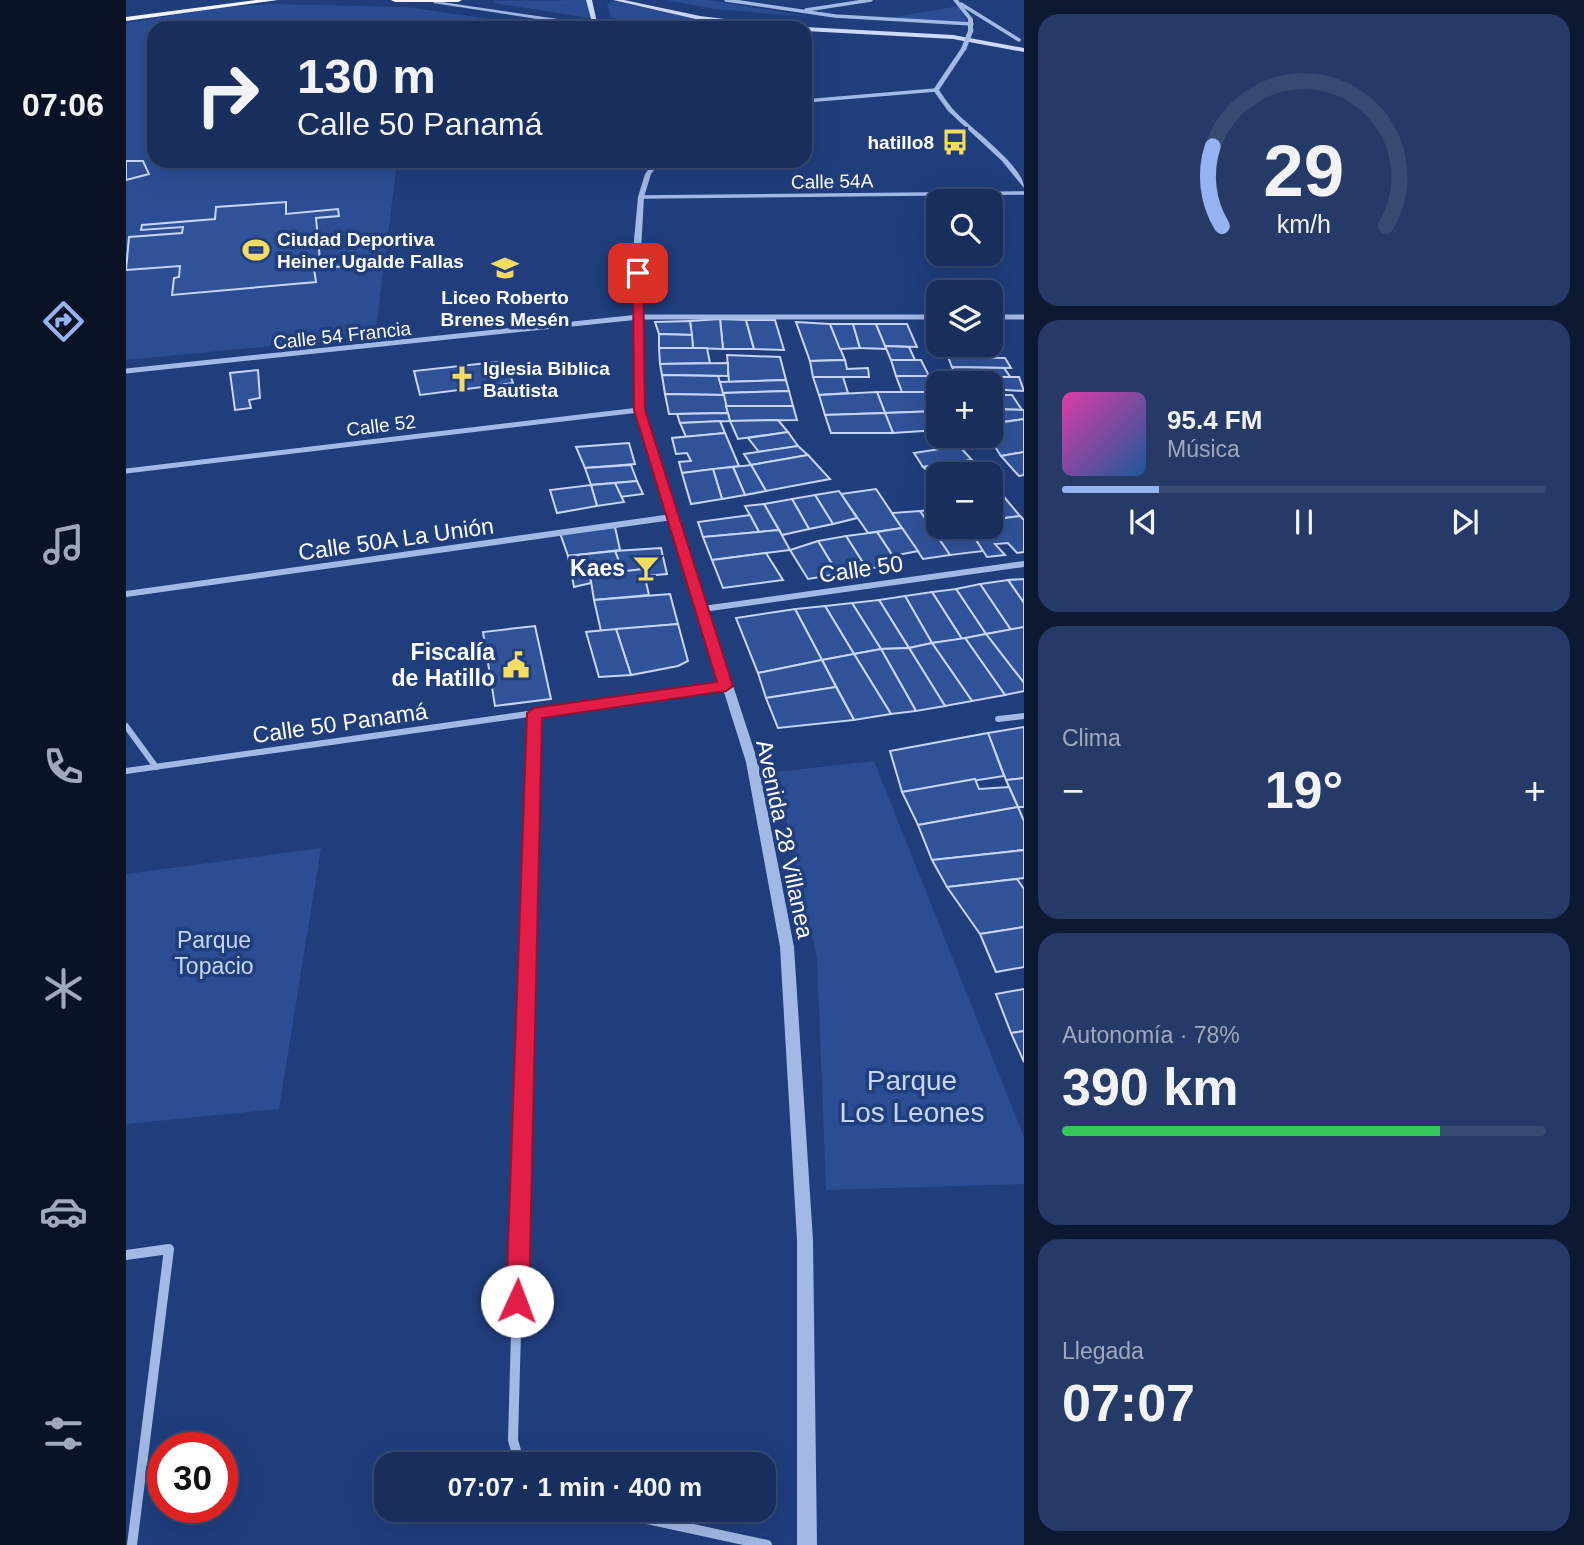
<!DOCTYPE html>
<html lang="es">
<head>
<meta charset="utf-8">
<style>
  body { margin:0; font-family:Arial,sans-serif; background:#253a66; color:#f1f3f6; height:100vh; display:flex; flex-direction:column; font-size:26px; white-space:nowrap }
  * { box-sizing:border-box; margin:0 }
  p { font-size:23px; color:#9fa8bc }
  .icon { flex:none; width:38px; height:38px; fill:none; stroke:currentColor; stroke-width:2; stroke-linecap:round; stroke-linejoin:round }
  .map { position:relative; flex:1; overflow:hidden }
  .details { display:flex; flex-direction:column; gap:14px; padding:14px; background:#0d1933; width:560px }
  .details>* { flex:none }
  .banner { position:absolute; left:21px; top:21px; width:665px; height:147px; border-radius:21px; box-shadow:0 7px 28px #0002,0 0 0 2px #364a72; background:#182e5d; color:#f1f3f6; overflow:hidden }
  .buttons { position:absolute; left:800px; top:189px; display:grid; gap:14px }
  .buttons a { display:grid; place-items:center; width:77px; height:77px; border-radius:14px; background:#182e5d; box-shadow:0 7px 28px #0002,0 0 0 2px #364a72; font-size:35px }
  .speed { position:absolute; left:21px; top:1432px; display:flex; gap:14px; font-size:35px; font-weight:700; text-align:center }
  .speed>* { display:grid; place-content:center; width:91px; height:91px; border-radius:50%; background:#182e5d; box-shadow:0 7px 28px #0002,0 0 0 2px #364a72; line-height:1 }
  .speed .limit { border:10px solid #d22; background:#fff; color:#111 }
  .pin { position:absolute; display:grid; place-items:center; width:60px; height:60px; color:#fff; margin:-30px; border-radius:14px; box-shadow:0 4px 10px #0006 }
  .me { position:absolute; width:77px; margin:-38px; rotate:2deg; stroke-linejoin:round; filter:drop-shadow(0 0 5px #0008) }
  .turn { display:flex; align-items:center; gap:24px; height:147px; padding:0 35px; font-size:32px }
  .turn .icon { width:91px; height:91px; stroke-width:2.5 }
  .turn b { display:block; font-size:49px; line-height:60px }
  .big { font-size:52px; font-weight:700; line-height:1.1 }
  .details .tile { flex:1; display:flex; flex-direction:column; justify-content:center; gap:10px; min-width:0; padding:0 24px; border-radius:21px; background:#253a66 }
  .details .dial { align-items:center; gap:0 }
  .dial svg { height:182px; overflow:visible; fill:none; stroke:#364a72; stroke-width:7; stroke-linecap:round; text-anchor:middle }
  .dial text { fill:#f1f3f6; stroke:none }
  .song { display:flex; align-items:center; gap:21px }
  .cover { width:84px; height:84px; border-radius:10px; background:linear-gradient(135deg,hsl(320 70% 55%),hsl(210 70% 35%)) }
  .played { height:7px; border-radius:4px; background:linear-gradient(90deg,#95b2f1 20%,#364a72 20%) }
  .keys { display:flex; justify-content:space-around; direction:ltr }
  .heat { display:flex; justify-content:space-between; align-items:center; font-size:38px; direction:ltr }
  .charge { height:10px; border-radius:5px; background:linear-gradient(90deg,#34c759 78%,#364a72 0) }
  .trip { position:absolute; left:248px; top:1452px; width:402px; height:70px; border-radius:21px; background:#182e5d; box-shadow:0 7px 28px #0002,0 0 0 2px #364a72; font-weight:700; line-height:70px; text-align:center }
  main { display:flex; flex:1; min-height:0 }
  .dock { display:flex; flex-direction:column; width:126px; justify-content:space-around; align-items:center; background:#0a1225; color:#9fa8bc }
  .dock .icon { width:49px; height:49px }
  .dock .current { color:#95b2f1 }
  .dock b { font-size:32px; color:#f1f3f6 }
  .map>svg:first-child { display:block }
  .green { fill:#2a4d94 }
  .building { fill:#305299; stroke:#c6d5f5; stroke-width:2 }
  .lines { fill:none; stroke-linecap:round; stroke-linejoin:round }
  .minor-far4 { stroke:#a2b9e6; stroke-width:3.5 }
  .minor-far3 { stroke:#a2b9e6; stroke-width:5 }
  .minor-far2 { stroke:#a2b9e6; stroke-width:6 }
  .minor-far1 { stroke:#a2b9e6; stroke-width:8 }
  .minor { stroke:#a2b9e6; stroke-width:10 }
  .tertiary { fill:#a2b9e6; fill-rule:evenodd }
  .secondary { fill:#cdd9f5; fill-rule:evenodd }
  .trunk { fill:#f2f4fe; fill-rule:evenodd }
  .tertiary-bridge { stroke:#a2b9e6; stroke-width:5 }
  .route { fill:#e11d48; stroke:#92132f; stroke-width:2 }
  .labels { text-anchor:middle; stroke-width:7; stroke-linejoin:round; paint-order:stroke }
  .far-poi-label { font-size:19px; font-weight:bold; fill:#fff; stroke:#203d7c; text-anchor:start }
  .far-street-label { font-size:19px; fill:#fff; stroke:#203d7c }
  .street-label { font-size:23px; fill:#fff; stroke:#203d7c }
  .poi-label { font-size:23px; font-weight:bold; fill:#fff; stroke:#203d7c; text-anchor:end }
  .park-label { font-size:23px; fill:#c6d5f5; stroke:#203d7c }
  .near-park-label { font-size:28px; fill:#c6d5f5; stroke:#203d7c }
</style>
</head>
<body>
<main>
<nav class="dock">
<b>07:06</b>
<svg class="icon current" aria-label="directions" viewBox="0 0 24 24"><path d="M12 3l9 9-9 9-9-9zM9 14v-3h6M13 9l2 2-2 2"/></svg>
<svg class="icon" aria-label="music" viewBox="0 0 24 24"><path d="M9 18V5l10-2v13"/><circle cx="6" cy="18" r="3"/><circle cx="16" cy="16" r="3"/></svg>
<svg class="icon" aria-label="phone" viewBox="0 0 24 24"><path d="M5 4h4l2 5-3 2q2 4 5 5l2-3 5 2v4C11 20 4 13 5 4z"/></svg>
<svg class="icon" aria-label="climate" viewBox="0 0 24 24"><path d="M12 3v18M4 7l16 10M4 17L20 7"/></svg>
<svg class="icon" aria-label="car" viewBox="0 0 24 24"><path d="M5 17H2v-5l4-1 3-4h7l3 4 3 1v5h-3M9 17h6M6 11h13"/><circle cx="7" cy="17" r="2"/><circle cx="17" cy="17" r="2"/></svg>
<svg class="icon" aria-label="filters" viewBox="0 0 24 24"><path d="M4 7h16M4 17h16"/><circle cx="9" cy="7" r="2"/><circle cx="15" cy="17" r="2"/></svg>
</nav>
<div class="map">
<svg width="898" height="1545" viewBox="0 0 898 1545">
  <rect width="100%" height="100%" fill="#203d7c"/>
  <!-- green -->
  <g class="green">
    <polygon points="462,0 466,17 462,18 369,3 368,1"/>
    <polygon points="541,0 583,0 685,17 588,9"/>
    <path d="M 488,1 L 582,20 L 654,28 C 619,28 508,36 485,17 L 481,4 Z"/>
    <polygon points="147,4 279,7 429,28 28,28 28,161 389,161 271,163 249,336 0,360 0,23 91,8"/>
    <polygon points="833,6 842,22 756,19"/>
    <polygon points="748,761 898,1137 898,1184 700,1190 691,958 649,772"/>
    <polygon points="195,848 153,1109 0,1124 0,874"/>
  </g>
  <!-- building -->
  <g class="building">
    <polygon points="0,161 17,161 23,174 0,180"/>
    <polygon points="160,202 160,214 212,209 213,216 190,218 194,260 219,258 220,266 188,269 190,282 46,295 48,278 53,277 54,266 0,270 3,237 56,233 57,227 15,230 16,225 89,219 90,207"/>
    <polygon points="594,319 620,320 628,349 597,349"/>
    <polygon points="594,319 597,349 567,348 564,321"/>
    <polygon points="620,320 649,320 658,350 628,349"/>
    <polygon points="564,321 566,335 533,334 529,322"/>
    <polygon points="670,322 704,324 719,360 684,361"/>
    <polygon points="704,324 727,324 734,348 714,349"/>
    <polygon points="727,324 750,324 761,349 734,348"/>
    <polygon points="750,324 781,324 791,347 759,346"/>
    <polygon points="533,334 566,335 567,348 533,348"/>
    <polygon points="759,346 783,347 789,360 765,360"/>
    <polygon points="533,348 581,348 584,363 534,364"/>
    <polygon points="601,355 654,357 660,380 603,382"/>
    <polygon points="822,357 879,358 885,368 826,367"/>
    <polygon points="719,360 721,369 742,368 743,377 687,377 684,361"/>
    <polygon points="765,360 795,360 803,376 770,376"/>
    <polygon points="379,361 387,383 294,395 288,371"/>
    <polygon points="602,363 602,376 536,375 534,364"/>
    <polygon points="826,367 878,368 885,378 832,377"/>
    <polygon points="132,370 134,398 123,400 125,408 109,410 104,373"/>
    <polygon points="536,375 592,376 598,395 539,394"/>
    <polygon points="770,376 803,376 809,392 776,392"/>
    <polygon points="687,377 717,377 722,393 693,395"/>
    <polygon points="832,377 893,377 898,391 864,389 864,383 835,383"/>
    <polygon points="660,380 663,391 597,393 594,382"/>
    <polygon points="663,391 667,406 600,406 597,393"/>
    <polygon points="751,392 809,392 812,411 759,413"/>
    <polygon points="751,392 759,413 699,415 693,395"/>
    <polygon points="539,394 598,395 602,413 543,414"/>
    <polygon points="864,395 886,395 896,410 864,409"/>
    <polygon points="600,406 667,406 671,420 604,421"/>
    <polygon points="864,409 898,410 898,419 864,424"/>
    <polygon points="812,411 812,430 767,433 759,413"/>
    <polygon points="602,413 604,421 554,423 551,414"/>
    <polygon points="759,413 767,433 705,433 699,415"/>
    <polygon points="898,419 898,452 875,456 862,436 864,436 864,424"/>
    <polygon points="652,420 662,432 612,439 604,421"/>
    <polygon points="594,421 599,433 560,437 554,423"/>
    <polygon points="662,432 672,446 633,452 622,438"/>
    <polygon points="599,433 613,466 556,473 553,462 565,461 561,453 550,454 546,438"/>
    <polygon points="503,443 509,464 459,468 450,447"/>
    <polygon points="672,446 682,455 625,465 618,454"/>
    <polygon points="833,446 846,460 797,467 788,453"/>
    <polygon points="898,452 898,475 893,476 875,456"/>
    <polygon points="682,455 704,479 640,491 625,465"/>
    <polygon points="846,460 852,466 826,472 828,474 812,474 812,480 797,467"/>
    <polygon points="505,465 511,481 465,485 459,468"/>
    <polygon points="625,465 640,491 619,495 607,467"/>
    <polygon points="852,466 859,474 828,474 826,472"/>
    <polygon points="607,467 619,495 596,499 587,469"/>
    <polygon points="587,469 596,499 565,504 556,473"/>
    <polygon points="511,481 517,494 494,497 489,483"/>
    <polygon points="489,483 498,502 471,506 465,485"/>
    <polygon points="465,485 471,506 431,513 424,490"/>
    <polygon points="750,489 776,528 742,533 715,494"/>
    <polygon points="713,491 731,518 707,524 689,495"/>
    <polygon points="874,492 894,516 864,520 864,493"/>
    <polygon points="689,495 707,524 683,529 666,499"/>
    <polygon points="666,499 683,529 656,535 638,504"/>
    <polygon points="638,504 653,530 633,532 619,506"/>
    <polygon points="812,509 812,527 842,527 857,551 824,555 794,511"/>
    <polygon points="794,511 824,555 797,559 766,513"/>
    <polygon points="624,515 633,532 577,537 572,522"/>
    <polygon points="894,516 898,520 898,552 891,553 882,543 869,544 879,555 861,557 842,527 864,527 864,520"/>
    <polygon points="489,527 494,550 442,556 434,533"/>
    <polygon points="776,528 792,551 767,556 751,532"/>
    <polygon points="653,530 664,550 586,560 577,537"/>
    <polygon points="751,532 772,564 741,569 720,536"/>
    <polygon points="720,536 741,569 712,574 692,541"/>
    <polygon points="692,541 712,574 682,579 664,550"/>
    <polygon points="535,548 541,574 518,576 517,569 497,572 489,551"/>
    <polygon points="489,551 497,572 464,575 465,583 448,587 442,556"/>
    <polygon points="640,553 657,580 597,588 586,560"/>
    <polygon points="517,569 523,595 468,600 464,575"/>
    <polygon points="898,579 898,603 882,580"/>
    <polygon points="882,580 898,603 898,627 885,630 854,584"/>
    <polygon points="854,584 885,630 860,634 830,589"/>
    <polygon points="830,589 860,634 836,639 806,592"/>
    <polygon points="806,592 836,639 806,643 779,596"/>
    <polygon points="544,594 552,624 475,631 468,600"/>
    <polygon points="779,596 806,643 783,648 753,600"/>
    <polygon points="753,600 783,648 755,649 726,603"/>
    <polygon points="726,603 755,649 728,654 699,606"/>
    <polygon points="699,606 728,654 696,660 669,609"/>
    <polygon points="669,609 696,660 632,673 610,618"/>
    <polygon points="552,624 562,661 552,666 505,675 490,629"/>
    <polygon points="409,626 425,699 369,706 357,632"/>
    <polygon points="898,627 898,683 860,634"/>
    <polygon points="490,629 505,675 473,677 460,632"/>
    <polygon points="860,634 898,683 898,691 879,695 839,638"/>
    <polygon points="839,638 879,695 846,701 806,643"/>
    <polygon points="806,643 846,701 819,706 783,648"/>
    <polygon points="783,648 819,706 790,711 755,649"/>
    <polygon points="755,649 790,711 765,714 728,654"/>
    <polygon points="728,654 765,714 728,720 696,660"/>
    <polygon points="696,660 710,687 640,698 632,673"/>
    <polygon points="710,687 728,720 652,728 640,698"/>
    <polygon points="898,727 898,778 880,780 862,733"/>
    <polygon points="862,733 878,776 776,792 764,751"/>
    <polygon points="898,778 898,807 892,807 880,780"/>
    <polygon points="849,779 853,789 883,787 892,807 792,825 776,792"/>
    <polygon points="892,807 898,821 898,850 806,860 792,825"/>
    <polygon points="898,850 898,878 821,887 806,860"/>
    <polygon points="891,879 898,889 898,927 854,934 821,887"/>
    <polygon points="898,927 898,967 870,972 854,934"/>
    <polygon points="898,989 898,1031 885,1033 870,994"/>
    <polygon points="898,1031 898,1062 885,1033"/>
  </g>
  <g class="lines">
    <!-- minor-far4 -->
    <g class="minor-far4">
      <polyline points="600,0 709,16 846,24"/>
      <polyline points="835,4 893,40"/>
      <polyline points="680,10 745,0"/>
      <polyline points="679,101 810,90"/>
      <polyline points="515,197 898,193"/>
    </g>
    <!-- minor-far3 -->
    <g class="minor-far3">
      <polyline points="864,317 898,317"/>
      <polyline points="0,371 513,317 812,317"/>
      <polyline points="0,471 513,410"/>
    </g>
    <!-- minor-far2 -->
    <g class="minor-far2">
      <polyline points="0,594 546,517"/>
      <polyline points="577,609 898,564"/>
      <polyline points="872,719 898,716"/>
      <polyline points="0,726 30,767"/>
      <polyline points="0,771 600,686"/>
      <polyline points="406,780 408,713"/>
    </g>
    <!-- minor-far1 -->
    <polyline class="minor-far1" points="396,1118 406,778"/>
    <!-- minor -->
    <g class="minor">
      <polyline points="0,1255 43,1249 6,1545"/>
      <polyline points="394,1465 387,1440 396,1116"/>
      <polyline points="479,1510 641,1545"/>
    </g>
    <!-- tertiary -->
    <g class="tertiary">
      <polygon points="827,0 832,0 847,19 847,31 842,30 842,19"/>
      <polygon points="309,1 480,26 483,28 470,28 307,3"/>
      <path d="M 836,47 L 841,48 L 813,90 C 817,96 821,102 826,108 C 841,126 898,165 898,188 L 876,161 L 822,111 L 807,90 Z"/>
      <polygon points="529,161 535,161 525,174 518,197 515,251 517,410 632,762 668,947 687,1240 691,1545 671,1545 671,1240 654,947 620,762 509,410 507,251 512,197 519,174"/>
    </g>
    <!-- secondary -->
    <g class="secondary">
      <polygon points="460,0 466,0 472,27 467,26"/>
      <polygon points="487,0 498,0 574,16 672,28 574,20"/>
      <polygon points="679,27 827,35 898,48 898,52 827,39 679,31 677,28"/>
    </g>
    <!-- trunk -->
    <g class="trunk">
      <polygon points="130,0 152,0 0,21 0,17"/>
      <polygon points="265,0 336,0 332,2 269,2"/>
    </g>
    <!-- tertiary-bridge -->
    <polyline class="tertiary-bridge" points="838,48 845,30"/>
  </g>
  <!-- route -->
  <polygon class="route" points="512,270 517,273 519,410 607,686 600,691 416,718 403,1301 399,1309 391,1312 384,1309 380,1301 401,713 408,708 591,682 508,410 507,273"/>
  <!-- icons -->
  <defs>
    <g id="bus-bare" transform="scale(2.1)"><path d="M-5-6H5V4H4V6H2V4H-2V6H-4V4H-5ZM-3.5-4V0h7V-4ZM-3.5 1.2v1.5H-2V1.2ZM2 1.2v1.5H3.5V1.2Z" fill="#f4dc63" stroke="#203d7c" stroke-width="2.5" paint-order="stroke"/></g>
    <g id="stadium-bare" transform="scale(2.1)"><path d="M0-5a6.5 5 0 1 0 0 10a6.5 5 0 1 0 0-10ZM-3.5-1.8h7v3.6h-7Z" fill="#f4dc63" stroke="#203d7c" stroke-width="2.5" paint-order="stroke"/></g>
    <g id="school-bare" transform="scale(2.1)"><path d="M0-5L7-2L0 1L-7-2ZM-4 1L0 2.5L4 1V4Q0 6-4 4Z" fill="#f4dc63" stroke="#203d7c" stroke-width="2.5" paint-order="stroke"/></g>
    <g id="church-bare" transform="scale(2.1)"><path d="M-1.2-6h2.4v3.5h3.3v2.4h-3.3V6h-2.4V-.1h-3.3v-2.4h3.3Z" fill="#f4dc63" stroke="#203d7c" stroke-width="2.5" paint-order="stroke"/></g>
    <g id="bar-bare" transform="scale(2.1)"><path d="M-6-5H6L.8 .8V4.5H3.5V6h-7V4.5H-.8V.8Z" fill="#f4dc63" stroke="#203d7c" stroke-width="2.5" paint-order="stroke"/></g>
    <g id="civic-bare" transform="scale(2.1)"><path d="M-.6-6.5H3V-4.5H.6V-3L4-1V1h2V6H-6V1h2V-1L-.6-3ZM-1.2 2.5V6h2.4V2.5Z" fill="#f4dc63" stroke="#203d7c" stroke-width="2.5" paint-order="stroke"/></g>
  </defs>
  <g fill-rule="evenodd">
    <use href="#bus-bare" x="829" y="142"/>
    <use href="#stadium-bare" x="130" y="250"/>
    <use href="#school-bare" x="379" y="268"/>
    <use href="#church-bare" x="336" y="379"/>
    <use href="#bar-bare" x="520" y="568"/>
    <use href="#civic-bare" x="390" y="665"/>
  </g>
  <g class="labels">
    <!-- far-poi labels -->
    <g class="far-poi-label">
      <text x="808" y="149" text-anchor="end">hatillo8</text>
      <text x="151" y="246">Ciudad Deportiva<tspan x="151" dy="22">Heiner Ugalde Fallas</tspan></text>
      <text x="379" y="304" text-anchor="middle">Liceo Roberto<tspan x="379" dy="22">Brenes Mesén</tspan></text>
      <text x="357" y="375">Iglesia Biblica<tspan x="357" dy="22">Bautista</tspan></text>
    </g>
    <!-- far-street labels -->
    <g class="far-street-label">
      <text transform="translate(706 181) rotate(-1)" y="7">Calle 54A</text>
      <text transform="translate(216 335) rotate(-6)" y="7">Calle 54 Francia</text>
      <text transform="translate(255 425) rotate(-7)" y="7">Calle 52</text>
    </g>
    <!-- street labels -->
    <g class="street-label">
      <text transform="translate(270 539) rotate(-8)" y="8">Calle 50A La Unión</text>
      <text transform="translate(735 569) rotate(-8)" y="8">Calle 50</text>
      <text transform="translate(214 723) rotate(-8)" y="8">Calle 50 Panamá</text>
      <text transform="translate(659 839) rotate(78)" y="8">Avenida 28 Villanea</text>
    </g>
    <!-- poi labels -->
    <g class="poi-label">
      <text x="499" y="576">Kaes</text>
      <text x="369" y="660">Fiscalía<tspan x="369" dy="26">de Hatillo</tspan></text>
    </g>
    <!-- park labels -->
    <g class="park-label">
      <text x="88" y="948">Parque<tspan x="88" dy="26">Topacio</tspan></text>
    </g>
    <!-- near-park labels -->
    <g class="near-park-label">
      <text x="786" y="1090">Parque<tspan x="786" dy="32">Los Leones</tspan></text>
    </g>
  </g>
</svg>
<div class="buttons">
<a><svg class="icon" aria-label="search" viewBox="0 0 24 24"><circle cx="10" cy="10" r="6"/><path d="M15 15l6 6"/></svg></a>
<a><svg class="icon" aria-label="layers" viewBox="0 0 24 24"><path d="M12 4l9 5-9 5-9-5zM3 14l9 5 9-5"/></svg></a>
<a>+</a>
<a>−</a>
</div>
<div class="speed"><div class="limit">30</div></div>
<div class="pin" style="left:512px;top:273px;background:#d93025"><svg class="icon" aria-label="arrive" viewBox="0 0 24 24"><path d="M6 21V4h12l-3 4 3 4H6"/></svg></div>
<svg class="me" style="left:391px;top:1301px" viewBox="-20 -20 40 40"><circle r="19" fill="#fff"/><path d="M0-13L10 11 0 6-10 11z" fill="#e11d48"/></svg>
<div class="trip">07:07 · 1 min · 400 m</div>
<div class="banner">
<div class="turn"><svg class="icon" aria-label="right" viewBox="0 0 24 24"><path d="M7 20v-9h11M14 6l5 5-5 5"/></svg><div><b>130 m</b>Calle 50 Panamá</div></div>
</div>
</div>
<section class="details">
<div class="tile dial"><svg viewBox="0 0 100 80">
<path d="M14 69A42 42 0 1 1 86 69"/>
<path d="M14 69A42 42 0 0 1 10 34" stroke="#95b2f1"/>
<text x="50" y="56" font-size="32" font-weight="700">29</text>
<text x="50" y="72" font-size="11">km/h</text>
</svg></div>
<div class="tile">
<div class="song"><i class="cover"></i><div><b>95.4 FM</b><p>Música</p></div></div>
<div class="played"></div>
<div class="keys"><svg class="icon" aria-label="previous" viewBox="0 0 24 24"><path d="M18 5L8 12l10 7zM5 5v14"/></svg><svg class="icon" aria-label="pause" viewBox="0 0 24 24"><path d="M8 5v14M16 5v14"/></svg><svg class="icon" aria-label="next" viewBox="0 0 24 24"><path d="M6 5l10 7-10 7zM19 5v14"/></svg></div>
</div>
<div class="tile"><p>Clima</p>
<div class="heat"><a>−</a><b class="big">19°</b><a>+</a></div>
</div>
<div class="tile"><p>Autonomía · 78%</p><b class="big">390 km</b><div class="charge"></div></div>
<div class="tile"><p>Llegada</p><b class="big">07:07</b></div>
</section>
</main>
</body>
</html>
